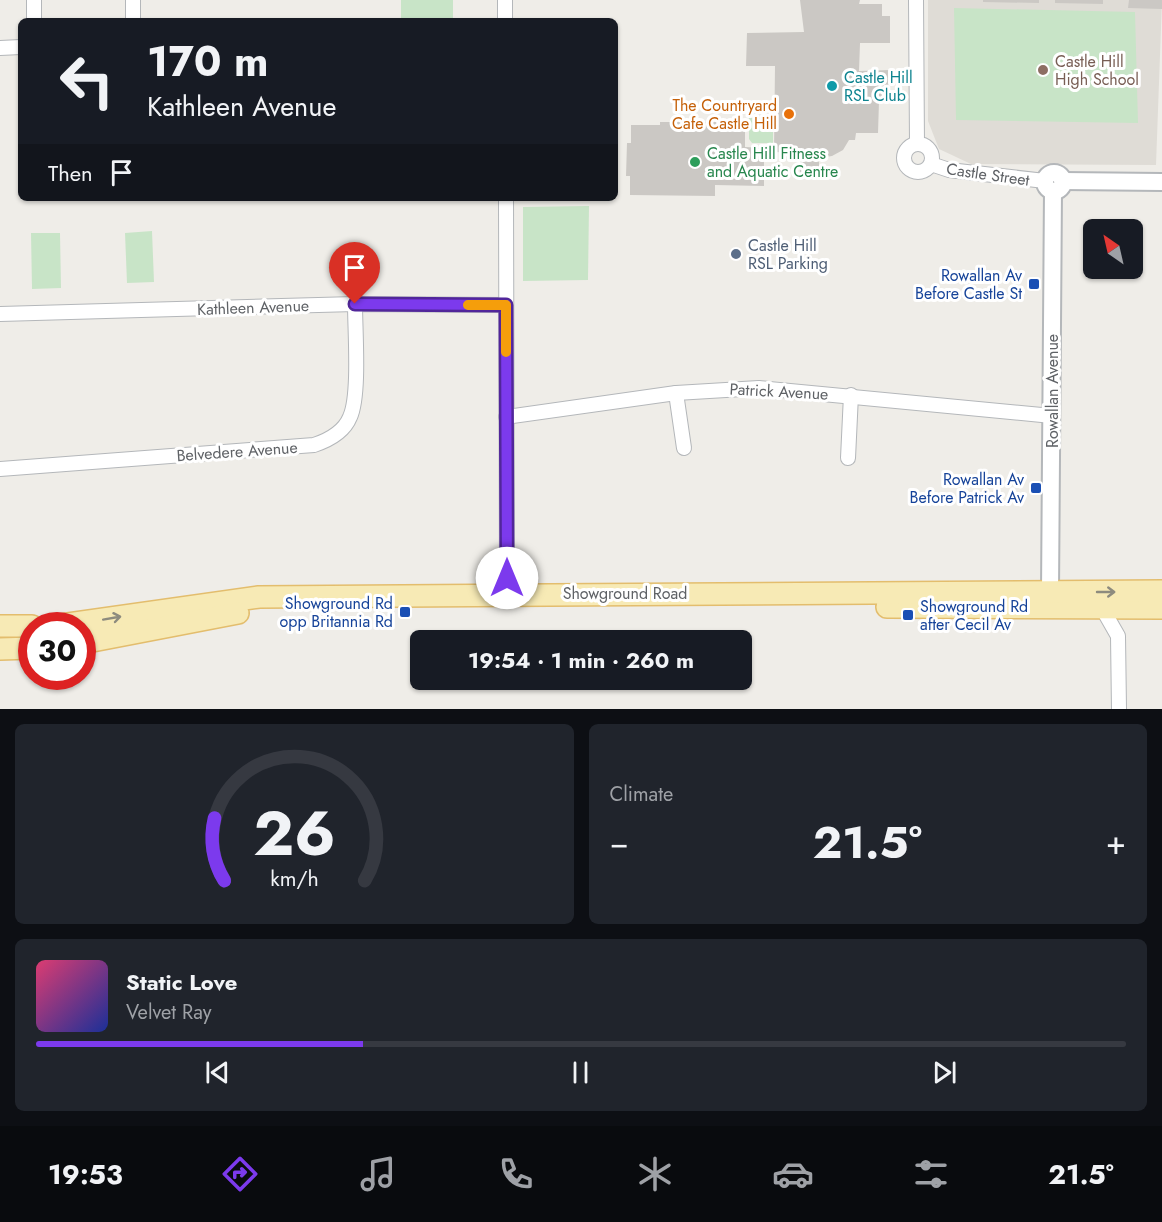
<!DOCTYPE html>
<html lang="en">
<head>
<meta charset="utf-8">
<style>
  body { margin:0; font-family:Jost,sans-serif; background:#20242c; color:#f1f3f6; height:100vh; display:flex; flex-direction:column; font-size:22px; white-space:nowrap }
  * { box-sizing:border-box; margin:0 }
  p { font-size:20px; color:#9ea1a6 }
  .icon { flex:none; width:33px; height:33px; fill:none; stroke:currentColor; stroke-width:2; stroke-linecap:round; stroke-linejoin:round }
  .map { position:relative; height:709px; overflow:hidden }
  .sheet { display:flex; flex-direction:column; gap:15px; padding:15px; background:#0d0f14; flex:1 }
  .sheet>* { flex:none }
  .top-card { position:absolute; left:18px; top:18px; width:600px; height:183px; border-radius:9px; box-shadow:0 2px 4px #0004; background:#171b24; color:#f1f3f6; overflow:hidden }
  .needle { width:39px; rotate:326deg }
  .tools { position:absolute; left:1083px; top:219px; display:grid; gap:12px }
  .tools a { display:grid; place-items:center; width:60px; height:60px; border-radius:9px; background:#171b24; box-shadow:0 2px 4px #0004; font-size:30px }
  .speed { position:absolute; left:18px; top:612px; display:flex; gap:12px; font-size:30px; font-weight:700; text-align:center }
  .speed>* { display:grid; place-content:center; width:78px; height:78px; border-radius:50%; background:#171b24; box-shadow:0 2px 4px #0004; line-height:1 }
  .speed .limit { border:9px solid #d22; background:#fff; color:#111 }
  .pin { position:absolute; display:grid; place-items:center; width:51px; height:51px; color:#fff; margin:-62px -26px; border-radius:50% 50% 50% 0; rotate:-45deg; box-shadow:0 0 6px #0007 }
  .pin .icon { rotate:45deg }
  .me { position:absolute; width:66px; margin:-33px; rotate:0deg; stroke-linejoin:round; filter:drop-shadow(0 0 4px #0008) }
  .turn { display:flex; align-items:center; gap:21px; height:126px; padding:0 30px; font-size:27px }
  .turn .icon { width:78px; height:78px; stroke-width:2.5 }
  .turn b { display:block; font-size:42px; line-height:51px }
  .then { display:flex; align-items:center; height:57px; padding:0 30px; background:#0003; gap:12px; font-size:22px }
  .big { font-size:45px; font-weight:700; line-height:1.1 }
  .sheet .tile { flex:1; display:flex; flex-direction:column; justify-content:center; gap:9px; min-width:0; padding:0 21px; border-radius:9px; background:#20242c }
  .sheet .dial { align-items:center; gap:0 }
  .dial svg { height:156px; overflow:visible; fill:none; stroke:#363941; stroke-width:7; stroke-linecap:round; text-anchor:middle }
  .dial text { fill:#f1f3f6; stroke:none }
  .song { display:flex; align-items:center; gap:18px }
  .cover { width:72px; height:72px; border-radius:9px; background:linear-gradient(135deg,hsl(340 70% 55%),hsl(230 70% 35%)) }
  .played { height:6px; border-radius:3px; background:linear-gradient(90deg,#7c3aed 30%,#363941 30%) }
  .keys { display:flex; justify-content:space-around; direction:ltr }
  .heat { display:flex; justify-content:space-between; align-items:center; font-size:33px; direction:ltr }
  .sheet .tiles { flex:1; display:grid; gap:15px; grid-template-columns:1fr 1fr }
  .tile:last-child { grid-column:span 2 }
  .trip { position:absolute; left:410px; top:630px; width:342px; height:60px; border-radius:9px; background:#171b24; box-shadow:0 2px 4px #0004; font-weight:700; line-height:60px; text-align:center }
  .dock { display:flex; height:96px; justify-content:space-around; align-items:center; background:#090b0e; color:#9ea1a6 }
  .dock .icon { width:42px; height:42px }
  .dock .on { color:#7c3aed }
  .dock b { font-size:27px; color:#f1f3f6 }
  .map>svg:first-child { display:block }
  .education { fill:#dfdcd6 }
  .green { fill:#c8e4c7 }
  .building { fill:#cbc8c4 }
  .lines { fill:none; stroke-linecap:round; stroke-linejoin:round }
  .minor-casing { stroke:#b4b7ba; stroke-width:16 }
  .tertiary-casing { stroke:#b4b7ba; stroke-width:20 }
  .primary-casing { stroke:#e3bd6d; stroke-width:24 }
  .minor { stroke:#fff; stroke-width:14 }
  .tertiary { stroke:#fff; stroke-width:16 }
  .primary { stroke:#f7eab5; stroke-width:21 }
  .oneway { stroke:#8d8b7e }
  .route-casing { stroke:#51269a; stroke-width:15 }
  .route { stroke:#7c3aed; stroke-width:10 }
  .slow { stroke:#f59e0b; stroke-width:10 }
  .education-dot { fill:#8d6e63; stroke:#fff; stroke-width:2 }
  .culture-dot { fill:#0f9aa8; stroke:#fff; stroke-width:2 }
  .food-dot { fill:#e8710a; stroke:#fff; stroke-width:2 }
  .leisure-dot { fill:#2e9e5b; stroke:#fff; stroke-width:2 }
  .service-dot { fill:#5c6f8a; stroke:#fff; stroke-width:2 }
  .transit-dot { fill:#1a4fb4; stroke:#fff; stroke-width:2 }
  .labels { text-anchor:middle; stroke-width:6; stroke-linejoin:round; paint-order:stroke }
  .education-label { font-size:16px; fill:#785e54; stroke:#fff; text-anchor:start }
  .culture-label { font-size:16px; fill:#0d838f; stroke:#fff; text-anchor:start }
  .food-label { font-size:16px; fill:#c56008; stroke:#fff; text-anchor:end }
  .leisure-label { font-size:16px; fill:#27864d; stroke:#fff; text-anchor:start }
  .street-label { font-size:16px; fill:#5f6266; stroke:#fff }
  .service-label { font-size:16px; fill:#4e5e75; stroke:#fff; text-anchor:start }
  .transit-label { font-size:16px; fill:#164399; stroke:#fff; text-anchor:end }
</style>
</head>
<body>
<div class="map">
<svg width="1162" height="709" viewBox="0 0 1162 709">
  <rect width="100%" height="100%" fill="#efede8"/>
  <!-- education -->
  <polygon class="education" points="928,0 1162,0 1156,165 971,164 939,149 928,121"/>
  <!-- green -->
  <g class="green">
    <rect x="401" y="0" width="52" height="21"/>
    <polygon points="954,8 1135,12 1138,123 956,120"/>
    <polygon points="749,118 773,118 773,143 752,143 749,139"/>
    <polygon points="589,206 588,280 523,281 523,207"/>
    <polygon points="152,231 154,282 127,283 125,233"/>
    <polygon points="31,233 60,233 61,288 32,289"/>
  </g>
  <!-- building -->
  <g class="building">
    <polygon points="800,0 860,0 859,4 882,4 882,16 890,16 890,43 860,43 859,71 890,70 889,101 879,101 878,133 856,133 855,140 849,140 843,150 832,156 819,158 819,179 800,179 800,153 774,152 775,66 746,66 747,33 804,32"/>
    <polygon points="983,0 1039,0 1039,3 983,2"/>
    <polygon points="1055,0 1103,0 1103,4 1055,3"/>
    <polygon points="1129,0 1162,0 1162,9 1128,8"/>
    <polygon points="660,122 745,122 745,147 764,148 764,186 715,185 715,196 630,195 630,176 626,176 627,143 631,143 631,125 660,125"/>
  </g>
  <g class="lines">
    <!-- minor casing -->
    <g class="minor-casing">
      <g id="minor">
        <polyline points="133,0 133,21"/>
        <polyline points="505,0 505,21"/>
        <polyline points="916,0 917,144"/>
        <polyline points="34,21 34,0"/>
        <polyline points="0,48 21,47"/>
        <circle cx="918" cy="158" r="14"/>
        <polyline points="931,164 949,170 1045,181"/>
        <polyline points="506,198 507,594"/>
        <polyline points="0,314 355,304 506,305"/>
        <polyline points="676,393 684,448"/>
        <polyline points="506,417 676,393 759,388 1052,416"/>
        <polyline points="848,458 851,395"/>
        <path d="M 0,469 L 314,445 C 329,440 344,432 350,417 C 360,395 355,331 355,304"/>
        <polyline points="1102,608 1118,636 1119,709"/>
      </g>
    </g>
    <!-- tertiary casing -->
    <g class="tertiary-casing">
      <g id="tertiary">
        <circle cx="1054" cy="182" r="9"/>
        <polyline points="1062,181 1162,182"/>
        <polyline points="1050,592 1053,191"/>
      </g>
    </g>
    <!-- primary casing -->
    <g class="primary-casing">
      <g id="primary">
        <polyline points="887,607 1162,608"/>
        <polyline points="0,626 32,626"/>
        <polyline points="54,626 259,597 1162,591"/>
        <polyline points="82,643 238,613"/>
        <polyline points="0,649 32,648"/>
      </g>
    </g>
    <!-- minor -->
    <use href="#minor" class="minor"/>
    <!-- tertiary -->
    <use href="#tertiary" class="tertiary"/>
    <!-- primary -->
    <use href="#primary" class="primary"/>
  </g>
  <!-- one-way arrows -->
  <defs><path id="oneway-shaft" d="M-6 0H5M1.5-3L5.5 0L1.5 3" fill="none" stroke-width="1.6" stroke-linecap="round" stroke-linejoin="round" transform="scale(1.5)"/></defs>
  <g class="oneway">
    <use href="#oneway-shaft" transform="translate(1106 592)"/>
    <use href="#oneway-shaft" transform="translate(112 618) rotate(-10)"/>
  </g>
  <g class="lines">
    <!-- route casing -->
    <g class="route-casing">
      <polyline id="route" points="355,304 506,305 507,578"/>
    </g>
    <!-- route -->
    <use href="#route" class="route"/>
    <!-- slow -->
    <polyline class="slow" points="468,305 506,305 506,352"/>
  </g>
  <!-- markers -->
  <circle class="education-dot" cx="1043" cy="70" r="6"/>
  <circle class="culture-dot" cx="832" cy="86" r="6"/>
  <circle class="food-dot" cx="789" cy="114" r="6"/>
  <circle class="leisure-dot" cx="695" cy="162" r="6"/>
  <circle class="service-dot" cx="736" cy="254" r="6"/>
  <g class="transit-dot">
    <rect x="1028" y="278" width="12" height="12" rx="3"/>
    <rect x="1030" y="482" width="12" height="12" rx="3"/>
    <rect x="399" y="606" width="12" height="12" rx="3"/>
    <rect x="902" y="609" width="12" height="12" rx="3"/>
  </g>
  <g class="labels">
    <!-- education labels -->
    <g class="education-label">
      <text x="1055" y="67">Castle Hill<tspan x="1055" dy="18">High School</tspan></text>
    </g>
    <!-- culture labels -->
    <g class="culture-label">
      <text x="844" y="83">Castle Hill<tspan x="844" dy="18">RSL Club</tspan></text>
    </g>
    <!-- food labels -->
    <g class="food-label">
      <text x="777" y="111">The Countryard<tspan x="777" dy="18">Cafe Castle Hill</tspan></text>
    </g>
    <!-- leisure labels -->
    <g class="leisure-label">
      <text x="707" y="159">Castle Hill Fitness<tspan x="707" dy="18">and Aquatic Centre</tspan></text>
    </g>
    <!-- street labels -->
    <g class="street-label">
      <text transform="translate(988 174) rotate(8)" y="6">Castle Street</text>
      <text transform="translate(253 307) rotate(-2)" y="6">Kathleen Avenue</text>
      <text transform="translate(779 391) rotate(3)" y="6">Patrick Avenue</text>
      <text transform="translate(1052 391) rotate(-90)" y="6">Rowallan Avenue</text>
      <text transform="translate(237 451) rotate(-4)" y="6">Belvedere Avenue</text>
      <text x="625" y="599">Showground Road</text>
    </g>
    <!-- service labels -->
    <g class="service-label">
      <text x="748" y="251">Castle Hill<tspan x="748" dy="18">RSL Parking</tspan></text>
    </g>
    <!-- transit labels -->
    <g class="transit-label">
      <text x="1022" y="281">Rowallan Av<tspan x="1022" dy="18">Before Castle St</tspan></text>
      <text x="1024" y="485">Rowallan Av<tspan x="1024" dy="18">Before Patrick Av</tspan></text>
      <text x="393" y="609">Showground Rd<tspan x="393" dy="18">opp Britannia Rd</tspan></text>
      <text x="920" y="612" text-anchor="start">Showground Rd<tspan x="920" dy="18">after Cecil Av</tspan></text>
    </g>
  </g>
</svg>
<div class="tools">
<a><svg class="needle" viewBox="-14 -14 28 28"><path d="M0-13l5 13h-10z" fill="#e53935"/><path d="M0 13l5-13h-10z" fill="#9ea1a6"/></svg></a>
</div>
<div class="speed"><div class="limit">30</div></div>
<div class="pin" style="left:355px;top:304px;background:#d93025"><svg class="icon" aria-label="arrive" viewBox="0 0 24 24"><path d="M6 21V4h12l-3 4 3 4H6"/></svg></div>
<svg class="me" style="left:507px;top:578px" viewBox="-20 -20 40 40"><circle r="19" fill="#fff"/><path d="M0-13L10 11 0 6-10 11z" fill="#7c3aed"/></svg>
<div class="trip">19:54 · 1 min · 260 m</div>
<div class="top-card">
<div class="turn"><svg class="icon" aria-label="left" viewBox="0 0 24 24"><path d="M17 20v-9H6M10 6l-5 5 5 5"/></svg><div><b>170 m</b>Kathleen Avenue</div></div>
<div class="then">Then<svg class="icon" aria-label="arrive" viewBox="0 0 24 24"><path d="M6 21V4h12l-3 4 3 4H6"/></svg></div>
</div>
</div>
<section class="sheet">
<div class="tiles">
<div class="tile dial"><svg viewBox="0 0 100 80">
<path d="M14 69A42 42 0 1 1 86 69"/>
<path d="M14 69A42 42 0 0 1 9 37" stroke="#7c3aed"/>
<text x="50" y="56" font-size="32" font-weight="700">26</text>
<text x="50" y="72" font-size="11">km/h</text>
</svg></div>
<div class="tile"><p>Climate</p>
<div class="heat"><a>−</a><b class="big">21.5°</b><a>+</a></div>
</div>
<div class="tile">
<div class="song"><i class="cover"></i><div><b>Static Love</b><p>Velvet Ray</p></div></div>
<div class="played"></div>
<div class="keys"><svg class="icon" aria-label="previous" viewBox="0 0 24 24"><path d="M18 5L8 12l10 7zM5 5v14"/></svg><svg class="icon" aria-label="pause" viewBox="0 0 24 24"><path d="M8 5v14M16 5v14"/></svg><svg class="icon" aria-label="next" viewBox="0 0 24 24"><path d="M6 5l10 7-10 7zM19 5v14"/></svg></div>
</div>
</div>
</section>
<nav class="dock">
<b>19:53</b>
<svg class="icon on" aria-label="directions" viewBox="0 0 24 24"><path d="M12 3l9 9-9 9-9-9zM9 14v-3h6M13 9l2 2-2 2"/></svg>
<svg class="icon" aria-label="music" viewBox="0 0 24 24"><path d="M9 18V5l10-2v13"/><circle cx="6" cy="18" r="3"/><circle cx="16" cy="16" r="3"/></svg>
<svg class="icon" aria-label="phone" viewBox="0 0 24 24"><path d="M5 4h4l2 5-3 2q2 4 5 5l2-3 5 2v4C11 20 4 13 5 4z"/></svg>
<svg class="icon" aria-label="climate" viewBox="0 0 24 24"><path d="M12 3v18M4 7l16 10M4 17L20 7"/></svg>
<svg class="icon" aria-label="car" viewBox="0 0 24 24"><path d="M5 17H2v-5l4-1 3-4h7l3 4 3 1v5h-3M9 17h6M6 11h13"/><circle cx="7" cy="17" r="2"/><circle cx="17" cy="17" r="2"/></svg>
<svg class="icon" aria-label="filters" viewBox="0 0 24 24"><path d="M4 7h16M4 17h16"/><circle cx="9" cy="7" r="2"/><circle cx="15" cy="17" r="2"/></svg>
<b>21.5°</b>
</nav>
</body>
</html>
